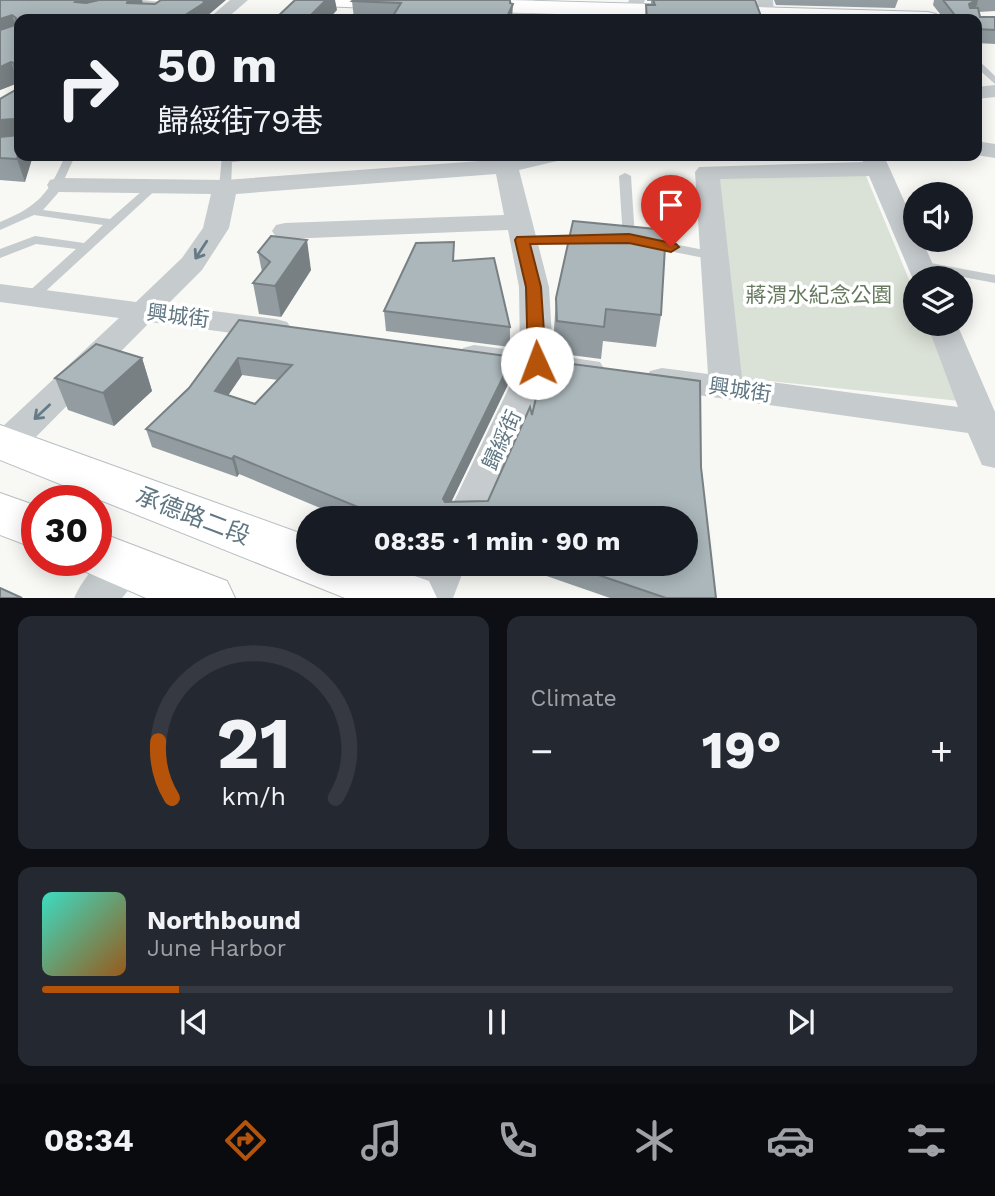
<!DOCTYPE html>
<html lang="en">
<head>
<meta charset="utf-8">
<style>
  body { margin:0; font-family:"Work Sans","Noto Sans TC",sans-serif; background:#242831; color:#f1f3f6; height:100vh; display:flex; flex-direction:column; font-size:26px; white-space:nowrap }
  * { box-sizing:border-box; margin:0 }
  p { font-size:23px; color:#9ea1a6 }
  .icon { flex:none; width:38px; height:38px; fill:none; stroke:currentColor; stroke-width:2; stroke-linecap:round; stroke-linejoin:round }
  .map { position:relative; height:598px; overflow:hidden }
  .details { display:flex; flex-direction:column; gap:18px; padding:18px; background:#0d0f14; flex:1 }
  .details>* { flex:none }
  .hud { position:absolute; left:14px; top:14px; width:968px; height:147px; border-radius:14px; box-shadow:0 4px 18px #0003; background:#171b24; color:#f1f3f6; overflow:hidden }
  .buttons { position:absolute; left:903px; top:182px; display:grid; gap:14px }
  .buttons a { display:grid; place-items:center; width:70px; height:70px; border-radius:50%; background:#171b24; box-shadow:0 4px 18px #0003; font-size:35px }
  .speed { position:absolute; left:21px; top:485px; display:flex; gap:14px; font-size:35px; font-weight:700; text-align:center }
  .speed>* { display:grid; place-content:center; width:91px; height:91px; border-radius:50%; background:#171b24; box-shadow:0 4px 18px #0003; line-height:1 }
  .speed .limit { border:10px solid #d22; background:#fff; color:#111 }
  .pin { position:absolute; display:grid; place-items:center; width:60px; height:60px; color:#fff; margin:-72px -30px; border-radius:50% 50% 50% 0; rotate:-45deg; box-shadow:0 0 7px #0007 }
  .pin .icon { rotate:45deg }
  .me { position:absolute; width:77px; margin:-38px; rotate:358deg; stroke-linejoin:round; filter:drop-shadow(0 0 5px #0008) }
  .turn { display:flex; align-items:center; gap:24px; height:147px; padding:0 28px; font-size:32px }
  .turn .icon { width:91px; height:91px; stroke-width:2.5 }
  .turn b { display:block; font-size:49px; line-height:60px }
  .big { font-size:52px; font-weight:700; line-height:1.1 }
  .details .card { flex:1; display:flex; flex-direction:column; justify-content:center; gap:10px; min-width:0; padding:0 24px; border-radius:14px; background:#242831 }
  .details .dial { align-items:center; gap:0 }
  .dial svg { height:182px; overflow:visible; fill:none; stroke:#363941; stroke-width:7; stroke-linecap:round; text-anchor:middle }
  .dial text { fill:#f1f3f6; stroke:none }
  .song { display:flex; align-items:center; gap:21px }
  .cover { width:84px; height:84px; border-radius:10px; background:linear-gradient(135deg,hsl(170 70% 55%),hsl(30 70% 35%)) }
  .played { height:7px; border-radius:4px; background:linear-gradient(90deg,#b45309 15%,#363941 15%) }
  .keys { display:flex; justify-content:space-around; direction:ltr }
  .heat { display:flex; justify-content:space-between; align-items:center; font-size:38px; direction:ltr }
  .details .tiles { flex:1; display:grid; gap:18px; grid-template-columns:1fr 1fr }
  .card:last-child { grid-column:span 2 }
  .trip { position:absolute; left:296px; top:506px; width:402px; height:70px; border-radius:35px; background:#171b24; box-shadow:0 4px 18px #0003; font-weight:700; line-height:70px; text-align:center }
  .menu { display:flex; height:112px; justify-content:space-around; align-items:center; background:#090b0e; color:#9ea1a6 }
  .menu .icon { width:49px; height:49px }
  .menu .selected { color:#b45309 }
  .menu b { font-size:32px; color:#f1f3f6 }
  .map>svg:first-child { display:block }
  .green { fill:#dae1d6 }
  .lines { fill:none; stroke-linecap:round; stroke-linejoin:round }
  .secondary-casing { stroke:#b7bec2; stroke-width:2 }
  .lane { fill:#c6cbce; fill-rule:evenodd }
  .street { fill:#c6cbce; fill-rule:evenodd }
  .secondary { fill:#fff; fill-rule:evenodd }
  .wall { fill:#939da1; fill-rule:evenodd }
  .shaded-wall { fill:#788083 }
  .building { fill:#abb7bb; stroke:#788083; stroke-width:2; fill-rule:evenodd }
  .oneway { stroke:#657b87 }
  .route { fill:#b45309; stroke:#753606; stroke-width:2 }
  .labels { text-anchor:middle; stroke-width:7; stroke-linejoin:round; paint-order:stroke }
  .park-label { font-size:21px; fill:#677a60; stroke:#fff }
  .street-label { font-size:21px; fill:#607783; stroke:#fff }
  .near-street-label { font-size:24px; fill:#607783; stroke:#fff }
</style>
</head>
<body>
<div class="map">
<svg width="995" height="598" viewBox="0 0 995 598">
  <rect width="100%" height="100%" fill="#f8f8f5"/>
  <!-- green -->
  <polygon class="green" points="714,176 866,176 915,294 915,324 928,324 960,401 740,378"/>
  <g class="lines">
    <!-- secondary casing -->
    <g class="secondary-casing">
      <g id="secondary">
        <polygon points="307,0 411,0 414,3 410,7 403,9 317,6 310,4"/>
        <polygon points="505,0 928,12 936,14 939,19 720,19 459,11 452,9 448,5 454,0"/>
        <polygon points="0,425 308,536 308,564 381,564 429,581 437,598 345,598 0,460"/>
        <polygon points="0,493 37,506 37,549 0,535"/>
        <polygon points="96,531 227,581 235,598 146,598 77,568 73,560 96,560"/>
      </g>
    </g>
    <!-- lane -->
    <g class="lane">
      <polygon points="143,0 170,3 174,5 170,7 145,4 126,10 122,8"/>
      <polygon points="976,58 995,76 995,84 976,67"/>
      <path d="M 65,156 L 75,156 L 58,193 L 43,210 L 110,219 L 150,184 L 154,183 L 160,186 L 36,300 L 26,300 L 24,297 L 26,294 L 76,249 L 36,244 L 0,258 L 0,249 L 35,236 L 84,243 L 103,225 L 34,215 L 0,230 L 0,222 C 39,206 49,193 65,156 Z"/>
      <polygon points="222,156 266,156 261,159 232,162 231,187 225,190 219,187"/>
      <polygon points="625,173 631,176 635,239 629,243 623,239 619,176"/>
      <polygon points="587,235 593,239 591,242 522,244 516,240 522,236"/>
      <polygon points="649,239 714,252 721,256 714,260 644,246 643,243"/>
      <polygon points="920,261 995,275 995,283 915,268 913,265 915,262"/>
    </g>
    <!-- street -->
    <g class="street">
      <polygon points="230,0 248,0 226,19 208,19"/>
      <polygon points="518,0 534,0 528,19 512,19"/>
      <polygon points="629,0 645,0 639,14 627,14 625,10"/>
      <polygon points="757,0 773,0 774,14 772,18 760,18"/>
      <polygon points="995,85 995,97 976,99 976,87"/>
      <polygon points="976,141 995,144 995,158 976,155"/>
      <polygon points="493,156 561,156 557,161 519,170 549,287 553,355 600,362 605,370 600,378 588,381 548,375 486,518 446,518 517,371 463,362 458,355 463,348 474,345 520,351 519,287 508,230 285,239 276,237 272,231 276,225 285,223 504,215 496,174 236,194 229,228 202,270 167,305 276,319 287,322 292,329 287,336 276,339 150,322 19,454 6,458 0,456 0,429 119,318 0,302 0,284 136,302 182,258 203,228 211,194 59,192 50,190 47,185 50,180 59,178 225,180 493,160"/>
      <polygon points="861,156 884,156 915,225 915,240 922,240 939,278 915,278 915,284 869,176 720,179 742,378 958,407 927,324 957,324 995,412 995,468 982,465 968,433 662,390 650,387 645,379 650,371 662,368 708,374 695,172 699,167 863,162"/>
      <path d="M 125,547 L 140,552 L 146,564 L 140,576 L 122,598 L 74,598 C 84,576 103,554 125,547 Z"/>
      <polygon points="424,564 466,564 453,598 410,598"/>
    </g>
    <!-- secondary -->
    <use href="#secondary" class="secondary"/>
  </g>
  <!-- wall -->
  <g class="wall">
    <polygon points="0,0 143,3 206,17 207,19 19,19 18,83 0,90"/>
    <polygon points="511,0 512,19 354,19 352,1"/>
    <polygon points="647,0 745,0 762,19 645,19 646,5 651,5 651,1 647,1"/>
    <polygon points="774,0 898,0 895,8 776,5"/>
    <polygon points="934,0 995,0 995,11 979,12 980,17 995,17 995,44 976,43 976,19 944,19 933,5"/>
    <polygon points="19,88 25,182 0,180 0,99"/>
    <polygon points="258,252 311,270 281,317 259,314 253,283 262,272"/>
    <polygon points="455,261 510,327 510,347 386,331 384,311"/>
    <polygon points="556,298 661,315 656,347 603,341 601,359 555,353 554,330"/>
    <path d="M 239,320 L 513,374 L 451,502 L 488,501 L 532,415 L 701,467 L 716,598 L 610,598 L 512,564 L 686,564 L 686,518 L 344,518 L 239,474 L 237,477 L 152,447 L 146,429 L 189,388 ZM 242,375 L 278,380 L 255,404 L 228,395 Z"/>
    <polygon points="142,358 152,391 114,426 68,410 55,378"/>
  </g>
  <!-- shaded-wall -->
  <g class="shaded-wall">
    <polygon points="77,0 142,0 144,7 82,17 75,2"/>
    <polygon points="203,0 226,0 206,17 207,19 179,19"/>
    <polygon points="326,0 335,0 337,10 329,19 307,19"/>
    <polygon points="511,0 511,8 513,4 512,19 506,19"/>
    <polygon points="976,0 978,0 975,12 965,17 969,4"/>
    <polygon points="12,15 18,33 0,39 0,19"/>
    <polygon points="11,62 18,83 0,90 0,67"/>
    <polygon points="19,71 19,85 15,72"/>
    <polygon points="13,119 14,131 17,141 0,143 0,120"/>
    <polygon points="19,152 19,156 33,156 25,182 17,159"/>
    <polygon points="307,240 311,270 281,317 275,286"/>
    <polygon points="513,357 513,374 444,517 443,499"/>
    <polygon points="142,358 152,391 114,426 103,393"/>
    <polygon points="238,358 242,375 219,409 215,391"/>
    <polygon points="234,456 239,474 237,477 232,459"/>
  </g>
  <!-- building -->
  <g class="building">
    <polygon points="0,0 77,0 75,2 86,3 99,0 128,0 127,3 155,4 161,0 203,0 204,3 179,19 19,19 19,71 15,72 14,63 11,62 0,67 0,30 15,25 16,18 12,15 0,19"/>
    <polygon points="295,0 326,0 307,19 275,19"/>
    <polygon points="353,0 510,0 510,3 513,4 506,19 391,19 401,3 352,1"/>
    <polygon points="653,0 755,0 762,19 647,19 646,5 655,5"/>
    <polygon points="943,0 976,0 969,4 970,8 978,8 980,17 995,17 995,30 976,29 976,19 958,19"/>
    <polygon points="19,88 19,152 17,159 0,158 0,137 18,135 18,132 14,131 13,119 0,120 0,99"/>
    <polygon points="573,221 666,230 661,315 606,309 604,327 557,321 556,298"/>
    <polygon points="271,236 307,240 275,286 253,283 270,262 258,252"/>
    <polygon points="454,242 453,261 494,258 510,327 384,311 416,243"/>
    <path d="M 239,320 L 513,357 L 443,499 L 445,502 L 488,501 L 530,407 L 532,415 L 538,389 L 550,361 L 700,381 L 701,467 L 716,598 L 666,598 L 566,564 L 686,564 L 686,518 L 392,518 L 370,512 L 234,456 L 232,459 L 146,429 L 189,388 ZM 238,358 L 292,365 L 255,404 L 215,391 Z"/>
    <polygon points="96,344 142,358 103,393 55,378"/>
    <polygon points="0,588 22,598 0,598"/>
  </g>
  <!-- one-way arrows -->
  <defs><path id="oneway-shaft" d="M-6 0H5M1.5-3L5.5 0L1.5 3" fill="none" stroke-width="1.6" stroke-linecap="round" stroke-linejoin="round" transform="scale(1.75)"/></defs>
  <g class="oneway">
    <use href="#oneway-shaft" transform="translate(201 250) rotate(123)"/>
    <use href="#oneway-shaft" transform="translate(42 412) rotate(137)"/>
  </g>
  <!-- route -->
  <polygon class="route" points="629,234 676,244 679,247 671,252 629,243 530,244 541,287 546,363 537,369 531,367 528,363 526,287 515,240 517,237"/>
  <g class="labels">
    <!-- park labels -->
    <g class="park-label">
      <text x="819" y="302">蔣渭水紀念公園</text>
    </g>
    <!-- street labels -->
    <g class="street-label">
      <text transform="translate(178 316) rotate(7)" y="7">興城街</text>
      <text transform="translate(740 390) rotate(8)" y="7">興城街</text>
      <text transform="translate(502 440) rotate(-65)" y="7">歸綏街</text>
    </g>
    <!-- near-street labels -->
    <g class="near-street-label">
      <text transform="translate(193 516) rotate(21)" y="8">承德路二段</text>
    </g>
  </g>
</svg>
<div class="buttons">
<a><svg class="icon" aria-label="sound" viewBox="0 0 24 24"><path d="M4 9h4l5-4v14l-5-4H4zM17 9q2 3 0 6"/></svg></a>
<a><svg class="icon" aria-label="layers" viewBox="0 0 24 24"><path d="M12 4l9 5-9 5-9-5zM3 14l9 5 9-5"/></svg></a>
</div>
<div class="speed"><div class="limit">30</div></div>
<div class="pin" style="left:671px;top:247px;background:#d93025"><svg class="icon" aria-label="arrive" viewBox="0 0 24 24"><path d="M6 21V4h12l-3 4 3 4H6"/></svg></div>
<svg class="me" style="left:537px;top:363px" viewBox="-20 -20 40 40"><circle r="19" fill="#fff"/><path d="M0-13L10 11 0 6-10 11z" fill="#b45309"/></svg>
<div class="trip">08:35 · 1 min · 90 m</div>
<div class="hud">
<div class="turn"><svg class="icon" aria-label="right" viewBox="0 0 24 24"><path d="M7 20v-9h11M14 6l5 5-5 5"/></svg><div><b>50 m</b>歸綏街79巷</div></div>
</div>
</div>
<section class="details">
<div class="tiles">
<div class="card dial"><svg viewBox="0 0 100 80">
<path d="M14 69A42 42 0 1 1 86 69"/>
<path d="M14 69A42 42 0 0 1 8 44" stroke="#b45309"/>
<text x="50" y="56" font-size="32" font-weight="700">21</text>
<text x="50" y="72" font-size="11">km/h</text>
</svg></div>
<div class="card"><p>Climate</p>
<div class="heat"><a>−</a><b class="big">19°</b><a>+</a></div>
</div>
<div class="card">
<div class="song"><i class="cover"></i><div><b>Northbound</b><p>June Harbor</p></div></div>
<div class="played"></div>
<div class="keys"><svg class="icon" aria-label="previous" viewBox="0 0 24 24"><path d="M18 5L8 12l10 7zM5 5v14"/></svg><svg class="icon" aria-label="pause" viewBox="0 0 24 24"><path d="M8 5v14M16 5v14"/></svg><svg class="icon" aria-label="next" viewBox="0 0 24 24"><path d="M6 5l10 7-10 7zM19 5v14"/></svg></div>
</div>
</div>
</section>
<nav class="menu">
<b>08:34</b>
<svg class="icon selected" aria-label="directions" viewBox="0 0 24 24"><path d="M12 3l9 9-9 9-9-9zM9 14v-3h6M13 9l2 2-2 2"/></svg>
<svg class="icon" aria-label="music" viewBox="0 0 24 24"><path d="M9 18V5l10-2v13"/><circle cx="6" cy="18" r="3"/><circle cx="16" cy="16" r="3"/></svg>
<svg class="icon" aria-label="phone" viewBox="0 0 24 24"><path d="M5 4h4l2 5-3 2q2 4 5 5l2-3 5 2v4C11 20 4 13 5 4z"/></svg>
<svg class="icon" aria-label="climate" viewBox="0 0 24 24"><path d="M12 3v18M4 7l16 10M4 17L20 7"/></svg>
<svg class="icon" aria-label="car" viewBox="0 0 24 24"><path d="M5 17H2v-5l4-1 3-4h7l3 4 3 1v5h-3M9 17h6M6 11h13"/><circle cx="7" cy="17" r="2"/><circle cx="17" cy="17" r="2"/></svg>
<svg class="icon" aria-label="filters" viewBox="0 0 24 24"><path d="M4 7h16M4 17h16"/><circle cx="9" cy="7" r="2"/><circle cx="15" cy="17" r="2"/></svg>
</nav>
</body>
</html>
